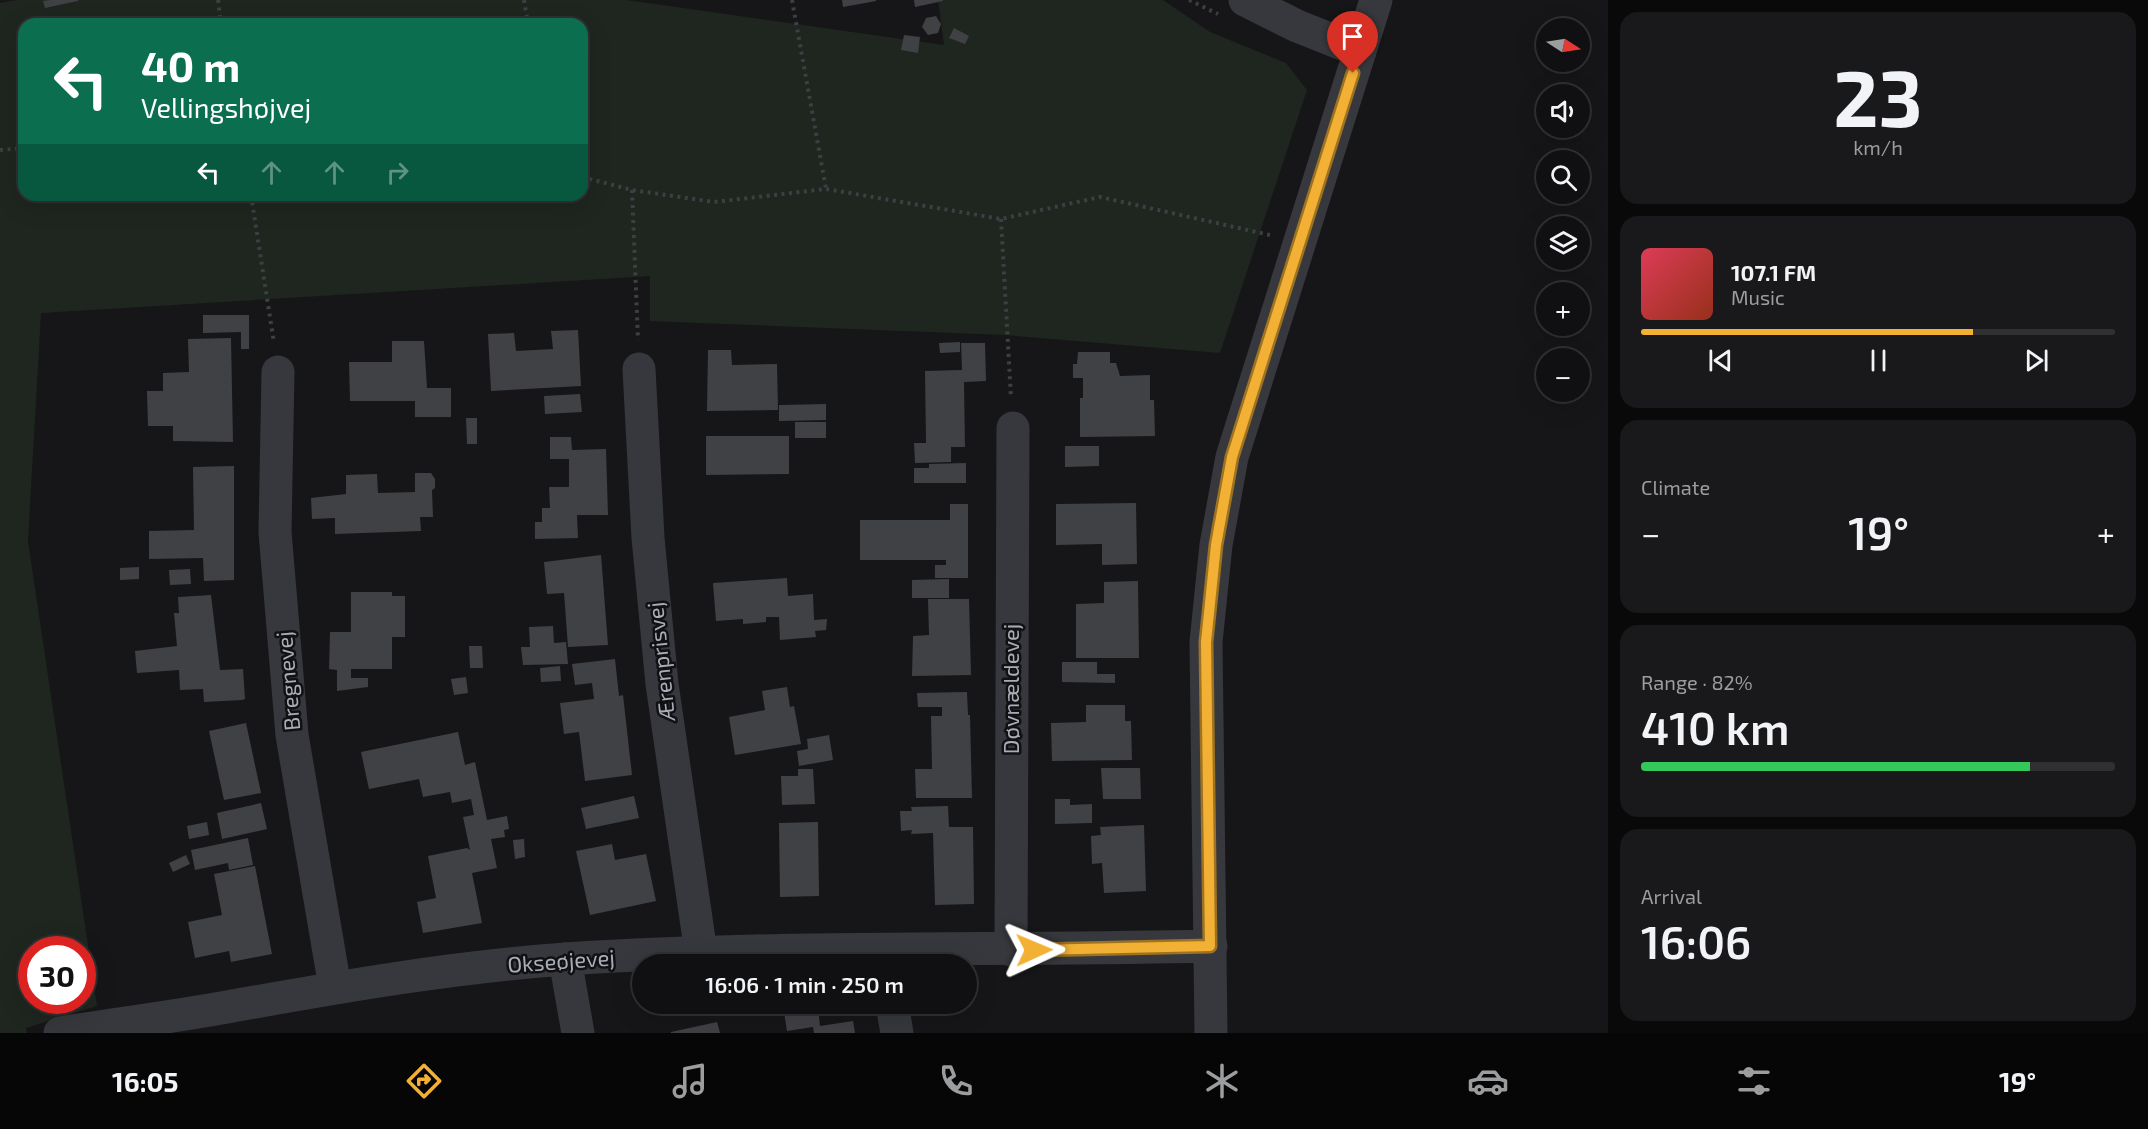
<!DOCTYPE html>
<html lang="en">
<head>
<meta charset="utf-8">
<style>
  body { margin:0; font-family:"Exo 2",sans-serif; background:#19191b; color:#f1f3f6; height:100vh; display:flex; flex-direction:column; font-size:22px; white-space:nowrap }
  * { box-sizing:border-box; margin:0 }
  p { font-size:20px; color:#9c9d9f }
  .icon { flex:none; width:33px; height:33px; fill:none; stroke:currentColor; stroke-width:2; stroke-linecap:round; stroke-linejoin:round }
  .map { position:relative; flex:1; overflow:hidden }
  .sheet { display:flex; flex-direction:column; gap:12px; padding:12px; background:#09090a; width:540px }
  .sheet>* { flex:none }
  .guide { position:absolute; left:18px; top:18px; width:570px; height:183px; border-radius:18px; box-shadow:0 6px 24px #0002,0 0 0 2px #303032; background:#0b6e4f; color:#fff; overflow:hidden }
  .needle { width:39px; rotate:102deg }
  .tools { position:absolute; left:1536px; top:18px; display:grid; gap:12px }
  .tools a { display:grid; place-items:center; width:54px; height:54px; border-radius:50%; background:#101012; box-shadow:0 6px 24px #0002,0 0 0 2px #303032; font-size:30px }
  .speed { position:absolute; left:18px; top:936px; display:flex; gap:12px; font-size:30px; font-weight:700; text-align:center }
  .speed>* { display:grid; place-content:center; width:78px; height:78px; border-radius:50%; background:#101012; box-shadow:0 6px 24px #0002,0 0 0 2px #303032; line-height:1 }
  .speed .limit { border:9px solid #d22; background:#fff; color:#111 }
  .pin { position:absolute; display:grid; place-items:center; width:51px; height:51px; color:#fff; margin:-62px -26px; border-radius:50% 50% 50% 0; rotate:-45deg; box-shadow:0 0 6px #0007 }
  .pin .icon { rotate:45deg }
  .me { position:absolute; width:66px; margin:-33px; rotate:89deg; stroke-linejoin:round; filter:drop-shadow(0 0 4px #0008) }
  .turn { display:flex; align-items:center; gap:21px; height:126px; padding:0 24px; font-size:27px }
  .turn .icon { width:78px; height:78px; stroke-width:2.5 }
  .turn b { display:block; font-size:42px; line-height:51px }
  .lanes { display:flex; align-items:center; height:57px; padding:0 24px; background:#0003; justify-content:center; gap:30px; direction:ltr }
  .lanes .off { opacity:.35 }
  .big { font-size:45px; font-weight:600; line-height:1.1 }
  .sheet .widget { flex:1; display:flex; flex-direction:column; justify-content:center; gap:9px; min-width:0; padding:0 21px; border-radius:18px; background:#19191b }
  .sheet .dial { align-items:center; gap:0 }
  .dial b { font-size:78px; line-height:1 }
  .song { display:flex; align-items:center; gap:18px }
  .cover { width:72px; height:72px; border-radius:9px; background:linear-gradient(135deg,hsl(350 70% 55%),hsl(10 70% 35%)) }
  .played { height:6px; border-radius:3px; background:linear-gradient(90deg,#f2b134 70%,#303032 70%) }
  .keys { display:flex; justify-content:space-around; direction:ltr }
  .heat { display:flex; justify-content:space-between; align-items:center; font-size:33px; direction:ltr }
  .charge { height:9px; border-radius:4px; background:linear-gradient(90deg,#34c759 82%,#303032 0) }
  .trip { position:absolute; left:632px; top:954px; width:345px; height:60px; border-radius:30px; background:#101012; box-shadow:0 6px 24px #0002,0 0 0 2px #303032; font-weight:600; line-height:60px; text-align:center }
  .tab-bar { display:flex; height:96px; justify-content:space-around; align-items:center; background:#060607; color:#9c9d9f }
  .tab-bar .icon { width:42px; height:42px }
  .tab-bar .current { color:#f2b134 }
  .tab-bar b { font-size:27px; color:#f1f3f6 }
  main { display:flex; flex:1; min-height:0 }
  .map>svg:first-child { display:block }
  .green { fill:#1e261f; fill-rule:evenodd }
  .building { fill:#404145 }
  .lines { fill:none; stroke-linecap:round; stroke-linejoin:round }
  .path { stroke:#3d3f44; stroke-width:4; stroke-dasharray:3 4.5; stroke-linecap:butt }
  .minor { stroke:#37383d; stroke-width:33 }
  .route-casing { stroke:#9d7322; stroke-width:15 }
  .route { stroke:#f2b134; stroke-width:10 }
  .labels { text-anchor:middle; stroke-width:5; stroke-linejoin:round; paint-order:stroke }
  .street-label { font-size:22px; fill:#a8adb8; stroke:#111113 }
</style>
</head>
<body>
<main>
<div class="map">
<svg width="1608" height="1033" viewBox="0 0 1608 1033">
  <rect width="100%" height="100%" fill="#161618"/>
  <!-- green -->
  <path class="green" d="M 17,0 L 627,0 L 944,45 L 938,0 L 1163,0 L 1210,32 L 1286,63 L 1307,90 L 1220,353 L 1005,335 L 650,321 L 650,276 L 41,313 L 28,541 L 97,1006 L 26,1028 L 27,1033 L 0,1033 L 0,3 ZM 24,24 L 582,24 L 582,195 L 24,195 ZM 32,950 L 82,950 L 82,1000 L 32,1000 Z"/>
  <!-- building -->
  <g class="building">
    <polygon points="50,0 78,0 78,1 45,8 43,1"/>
    <polygon points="842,0 876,0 876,1 843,7"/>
    <polygon points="914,0 943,0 943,1 915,7"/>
    <polygon points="936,16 941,24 938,33 928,35 922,27 926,18"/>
    <polygon points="954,28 969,36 965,44 949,38"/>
    <polygon points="904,35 920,37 918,53 901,50"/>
    <polygon points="203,315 249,315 249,349 241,349 241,332 203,333"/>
    <polygon points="578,330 581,386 491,391 488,334 514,333 516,351 553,349 551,331"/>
    <polygon points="231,338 233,442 173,441 173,426 148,426 147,391 163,391 163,373 189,372 188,339"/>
    <polygon points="392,341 424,341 427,388 451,388 451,417 415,417 415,401 350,401 349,362 392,362"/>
    <polygon points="960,342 960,352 940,353 939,343"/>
    <polygon points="961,343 985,343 986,381 964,382 965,447 951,447 951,462 915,463 914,443 926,443 925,371 962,370"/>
    <polygon points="708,350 731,350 732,365 777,364 778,410 707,411"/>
    <polygon points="1078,352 1110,352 1110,363 1116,363 1120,376 1150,375 1150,400 1154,400 1155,436 1080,437 1080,398 1083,398 1083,378 1073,378 1073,364 1077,364"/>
    <polygon points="580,394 582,412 545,414 544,396"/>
    <polygon points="826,404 826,420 779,421 779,405"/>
    <polygon points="466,418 477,418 477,444 467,444"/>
    <rect x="795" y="422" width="31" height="16"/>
    <polygon points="706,436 789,436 789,474 706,475"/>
    <polygon points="550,437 571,437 572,450 606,449 608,515 577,515 578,538 535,539 535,522 542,522 542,508 550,508 549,487 569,487 569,459 550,459"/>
    <polygon points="1065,446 1099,446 1099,466 1065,467"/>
    <polygon points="966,463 966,483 914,483 914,468 929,468 929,464"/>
    <polygon points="234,466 234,580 204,581 203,558 149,559 149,531 194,530 193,467"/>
    <polygon points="415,473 431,473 435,479 435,488 432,490 433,517 420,517 421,531 335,534 335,518 312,519 311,498 346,494 346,475 377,474 378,493 415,492"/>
    <polygon points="1136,503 1137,564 1102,565 1102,544 1056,545 1056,504"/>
    <polygon points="950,504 968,504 968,578 935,578 935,565 946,565 946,560 860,560 860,520 950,520"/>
    <polygon points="601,555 608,645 568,647 564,593 547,594 544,562"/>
    <polygon points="139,567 139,579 120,580 120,568"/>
    <polygon points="190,569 191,584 170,585 169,570"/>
    <polygon points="787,578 788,596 813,594 814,620 827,619 826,630 815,631 816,637 780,640 779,617 766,617 766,622 743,624 743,619 716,621 713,583"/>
    <polygon points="949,579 949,598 912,598 912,580"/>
    <polygon points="1138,581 1139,658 1076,658 1076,604 1104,603 1104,582"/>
    <polygon points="351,592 392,592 392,596 405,596 405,637 392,637 392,669 351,669 351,678 368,678 368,687 337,691 337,670 329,669 330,632 351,632"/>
    <polygon points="211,595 220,670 243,669 245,699 242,700 204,702 203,689 180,690 179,670 137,673 135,651 177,646 174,613 179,613 178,597"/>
    <polygon points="928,599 969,599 971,675 912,676 913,636 929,635"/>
    <polygon points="553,626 554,643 566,642 568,664 523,665 521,647 530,647 529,627"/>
    <polygon points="469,646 482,646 483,668 470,668"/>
    <polygon points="615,659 619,696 623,695 632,775 585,781 579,732 564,734 560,703 594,699 592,683 575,685 572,664"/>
    <polygon points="1062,662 1097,662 1097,674 1115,674 1115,683 1062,682"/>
    <polygon points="560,666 561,681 541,682 540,668"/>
    <polygon points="466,677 468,693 454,695 451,679"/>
    <polygon points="787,687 790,707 794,706 801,744 735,755 729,717 765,710 762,691"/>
    <polygon points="967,692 968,715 970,715 972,798 916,798 915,769 932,769 931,716 942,716 942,707 918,707 917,693"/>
    <polygon points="1086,705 1125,705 1125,721 1131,721 1132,760 1052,761 1051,723 1086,722"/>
    <polygon points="246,723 261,793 224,800 209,731"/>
    <polygon points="458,732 465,765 475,762 487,820 507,816 509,829 504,830 505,837 491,839 497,868 472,873 482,923 423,933 417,902 436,898 428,856 467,848 470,850 463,817 474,815 471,799 452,803 450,792 423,797 419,779 369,789 361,752"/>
    <polygon points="829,735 833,760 799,766 797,751 808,749 807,739"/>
    <polygon points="1101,768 1140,768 1141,799 1103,799"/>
    <polygon points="798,769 813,769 815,804 782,805 781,776 798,776"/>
    <polygon points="634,796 639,818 586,829 581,808"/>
    <polygon points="1055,799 1070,799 1070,805 1092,804 1092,823 1055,824"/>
    <polygon points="261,803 267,829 222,839 217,813"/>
    <polygon points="948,806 949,827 973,827 974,904 935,905 933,833 911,834 912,830 901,831 900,811 912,811 911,807"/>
    <polygon points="207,822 209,835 189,839 187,826"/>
    <polygon points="818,822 819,896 780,897 779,823"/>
    <polygon points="1144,825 1146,891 1104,893 1102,863 1092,864 1091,836 1101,835 1100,827"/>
    <polygon points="248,838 253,865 229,870 228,863 195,870 191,850"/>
    <polygon points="524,839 525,857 515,859 513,840"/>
    <polygon points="612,844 615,860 646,854 656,901 590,915 576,851"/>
    <polygon points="186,855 190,864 173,872 169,863"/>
    <polygon points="255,866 272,954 231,962 229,951 195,958 188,922 222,915 214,874"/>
    <polygon points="818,1007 820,1026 853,1021 855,1033 814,1033 813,1027 787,1031 784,1012"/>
    <polygon points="717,1022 720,1033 671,1033 671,1032"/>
  </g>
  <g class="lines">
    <!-- path -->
    <g class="path">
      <polyline points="218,0 221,24"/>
      <polyline points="524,0 528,24"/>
      <polyline points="792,0 826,189"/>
      <polyline points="1189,0 1218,14"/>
      <polyline points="0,150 24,148"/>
      <polyline points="582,177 632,190 714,202 826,189 1001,219 1100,197 1270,235"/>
      <polyline points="632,190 638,340"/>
      <polyline points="251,195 274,343"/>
      <polyline points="1001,219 1011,398"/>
    </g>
    <!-- minor -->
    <g class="minor">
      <polyline points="1245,0 1297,26 1360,51"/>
      <polyline points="639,369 648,538 662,684 701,953"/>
      <polyline points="278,372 275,532 292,735 335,987"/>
      <polyline points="1011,950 1013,428"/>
      <polyline points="565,959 578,1033"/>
      <polyline points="892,1004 897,1033"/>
      <path d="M 60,1033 C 116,1024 172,1017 227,1007 C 339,987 452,967 566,959 C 780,945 996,951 1211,946"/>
      <polyline points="1211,1033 1206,642 1216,545 1232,457 1376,0"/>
    </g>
  </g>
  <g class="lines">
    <!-- route casing -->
    <g class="route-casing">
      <polyline id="route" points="1034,950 1210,946 1206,642 1216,545 1232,457 1353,73"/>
    </g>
    <!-- route -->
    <use href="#route" class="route"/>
  </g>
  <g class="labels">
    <!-- street labels -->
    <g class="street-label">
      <text transform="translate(661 662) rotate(-96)" y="8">Ærenprisvej</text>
      <text transform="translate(288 681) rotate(-95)" y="8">Bregnevej</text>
      <text transform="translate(1011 689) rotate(-90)" y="8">Døvnældevej</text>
      <text transform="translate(561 961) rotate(-4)" y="8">Okseøjevej</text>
    </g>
  </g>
</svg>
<div class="tools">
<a><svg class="needle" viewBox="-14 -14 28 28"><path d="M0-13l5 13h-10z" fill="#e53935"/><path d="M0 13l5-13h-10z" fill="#9c9d9f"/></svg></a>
<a><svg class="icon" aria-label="sound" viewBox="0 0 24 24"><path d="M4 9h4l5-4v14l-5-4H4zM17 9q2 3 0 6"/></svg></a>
<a><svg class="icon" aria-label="search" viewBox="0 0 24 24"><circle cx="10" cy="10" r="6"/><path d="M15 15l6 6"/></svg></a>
<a><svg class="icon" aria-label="layers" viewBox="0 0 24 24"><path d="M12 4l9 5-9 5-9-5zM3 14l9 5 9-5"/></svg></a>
<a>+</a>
<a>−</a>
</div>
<div class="speed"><div class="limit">30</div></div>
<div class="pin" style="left:1353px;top:73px;background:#d93025"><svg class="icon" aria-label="arrive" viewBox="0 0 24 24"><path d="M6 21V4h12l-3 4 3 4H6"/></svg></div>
<svg class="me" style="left:1034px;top:950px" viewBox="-20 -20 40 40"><path d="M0-17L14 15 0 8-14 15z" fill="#f2b134" stroke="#fff" stroke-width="4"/></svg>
<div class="trip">16:06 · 1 min · 250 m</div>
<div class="guide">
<div class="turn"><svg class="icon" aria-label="left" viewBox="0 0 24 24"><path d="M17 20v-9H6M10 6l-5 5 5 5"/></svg><div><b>40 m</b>Vellingshøjvej</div></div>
<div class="lanes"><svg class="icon" aria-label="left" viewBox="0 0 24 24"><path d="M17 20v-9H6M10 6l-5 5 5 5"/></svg><svg class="icon off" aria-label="ahead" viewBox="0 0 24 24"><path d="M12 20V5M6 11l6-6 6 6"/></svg><svg class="icon off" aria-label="ahead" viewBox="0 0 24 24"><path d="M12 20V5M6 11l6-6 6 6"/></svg><svg class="icon off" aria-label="right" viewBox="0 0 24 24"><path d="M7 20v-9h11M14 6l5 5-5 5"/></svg></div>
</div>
</div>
<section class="sheet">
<div class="widget dial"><b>23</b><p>km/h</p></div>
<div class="widget">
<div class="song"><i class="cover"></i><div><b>107.1 FM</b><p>Music</p></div></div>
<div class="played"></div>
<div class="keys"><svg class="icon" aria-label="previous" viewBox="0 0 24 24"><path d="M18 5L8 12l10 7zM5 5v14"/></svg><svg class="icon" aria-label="pause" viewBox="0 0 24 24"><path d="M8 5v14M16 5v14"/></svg><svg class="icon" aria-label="next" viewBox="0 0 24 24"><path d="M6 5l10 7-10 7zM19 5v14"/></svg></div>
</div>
<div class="widget"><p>Climate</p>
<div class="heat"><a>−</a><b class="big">19°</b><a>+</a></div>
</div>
<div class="widget"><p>Range · 82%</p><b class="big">410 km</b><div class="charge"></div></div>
<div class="widget"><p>Arrival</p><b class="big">16:06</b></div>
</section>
</main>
<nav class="tab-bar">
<b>16:05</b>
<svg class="icon current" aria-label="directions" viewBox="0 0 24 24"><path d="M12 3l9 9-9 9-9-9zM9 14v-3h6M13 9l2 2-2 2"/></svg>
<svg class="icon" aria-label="music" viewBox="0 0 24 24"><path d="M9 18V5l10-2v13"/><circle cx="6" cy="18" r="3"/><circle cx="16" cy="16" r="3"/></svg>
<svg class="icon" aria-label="phone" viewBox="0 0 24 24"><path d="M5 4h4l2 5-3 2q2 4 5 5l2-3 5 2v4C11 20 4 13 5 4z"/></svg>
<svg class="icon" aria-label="climate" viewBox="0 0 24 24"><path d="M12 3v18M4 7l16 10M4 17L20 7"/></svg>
<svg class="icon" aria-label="car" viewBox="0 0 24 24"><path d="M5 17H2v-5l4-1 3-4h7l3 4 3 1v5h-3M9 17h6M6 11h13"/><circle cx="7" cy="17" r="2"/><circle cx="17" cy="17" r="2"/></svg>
<svg class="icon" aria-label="filters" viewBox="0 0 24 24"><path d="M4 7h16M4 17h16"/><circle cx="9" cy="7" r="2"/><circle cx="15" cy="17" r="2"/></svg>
<b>19°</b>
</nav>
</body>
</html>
